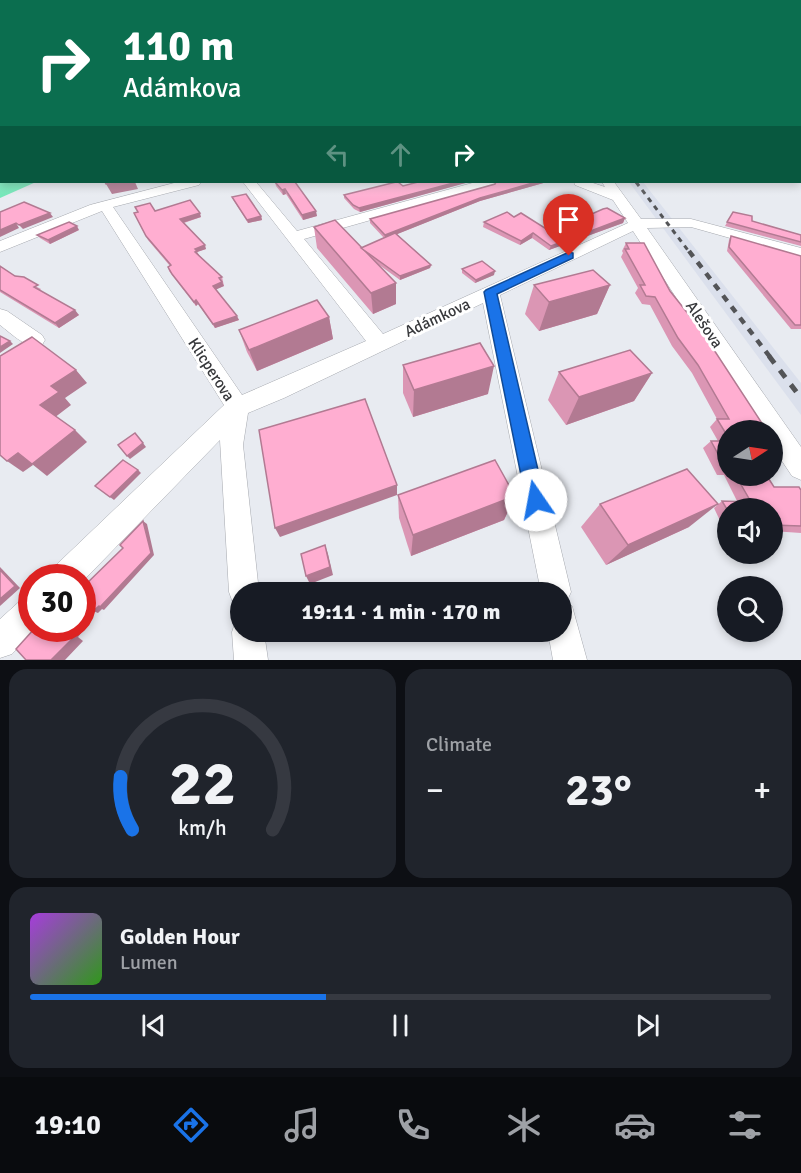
<!DOCTYPE html>
<html lang="en">
<head>
<meta charset="utf-8">
<style>
  body { margin:0; font-family:Signika,sans-serif; background:#20242c; color:#f1f3f6; height:100vh; display:flex; flex-direction:column; font-size:22px; white-space:nowrap }
  * { box-sizing:border-box; margin:0 }
  p { font-size:20px; color:#9ea1a6 }
  .icon { flex:none; width:33px; height:33px; fill:none; stroke:currentColor; stroke-width:2; stroke-linecap:round; stroke-linejoin:round }
  .map { position:relative; height:660px; overflow:hidden }
  .panel { display:flex; flex-direction:column; gap:9px; padding:9px; background:#0d0f14; flex:1 }
  .panel>* { flex:none }
  .top-card { position:absolute; left:0px; top:0px; width:801px; height:183px; box-shadow:0 3px 9px #0003; background:#0b6e4f; color:#fff; overflow:hidden }
  .needle { width:39px; rotate:78deg }
  .buttons { position:absolute; left:717px; top:420px; display:grid; gap:12px }
  .buttons a { display:grid; place-items:center; width:66px; height:66px; border-radius:50%; background:#171b24; box-shadow:0 3px 9px #0003; font-size:30px }
  .speed { position:absolute; left:18px; top:564px; display:flex; gap:12px; font-size:30px; font-weight:700; text-align:center }
  .speed>* { display:grid; place-content:center; width:78px; height:78px; border-radius:50%; background:#171b24; box-shadow:0 3px 9px #0003; line-height:1 }
  .speed .limit { border:9px solid #d22; background:#fff; color:#111 }
  .pin { position:absolute; display:grid; place-items:center; width:51px; height:51px; color:#fff; margin:-62px -26px; border-radius:50% 50% 50% 0; rotate:-45deg; box-shadow:0 0 6px #0007 }
  .pin .icon { rotate:45deg }
  .me { position:absolute; width:66px; margin:-33px; rotate:348deg; stroke-linejoin:round; filter:drop-shadow(0 0 4px #0008) }
  .turn { display:flex; align-items:center; gap:21px; height:126px; padding:0 24px; font-size:27px }
  .turn .icon { width:78px; height:78px; stroke-width:2.5 }
  .turn b { display:block; font-size:42px; line-height:51px }
  .lanes { display:flex; align-items:center; height:57px; padding:0 24px; background:#0003; justify-content:center; gap:30px; direction:ltr }
  .lanes .off { opacity:.35 }
  .big { font-size:45px; font-weight:700; line-height:1.1 }
  .panel .tile { flex:1; display:flex; flex-direction:column; justify-content:center; gap:9px; min-width:0; padding:0 21px; border-radius:18px; background:#20242c }
  .panel .dial { align-items:center; gap:0 }
  .dial svg { height:156px; overflow:visible; fill:none; stroke:#363941; stroke-width:7; stroke-linecap:round; text-anchor:middle }
  .dial text { fill:#f1f3f6; stroke:none }
  .song { display:flex; align-items:center; gap:18px }
  .cover { width:72px; height:72px; border-radius:9px; background:linear-gradient(135deg,hsl(280 70% 55%),hsl(110 70% 35%)) }
  .played { height:6px; border-radius:3px; background:linear-gradient(90deg,#1a73e8 40%,#363941 40%) }
  .keys { display:flex; justify-content:space-around; direction:ltr }
  .heat { display:flex; justify-content:space-between; align-items:center; font-size:33px; direction:ltr }
  .panel .tiles { flex:1; display:grid; gap:9px; grid-template-columns:1fr 1fr }
  .tile:last-child { grid-column:span 2 }
  .trip { position:absolute; left:230px; top:582px; width:342px; height:60px; border-radius:30px; background:#171b24; box-shadow:0 3px 9px #0003; font-weight:700; line-height:60px; text-align:center }
  .tab-bar { display:flex; height:96px; justify-content:space-around; align-items:center; background:#090b0e; color:#9ea1a6 }
  .tab-bar .icon { width:42px; height:42px }
  .tab-bar .current { color:#1a73e8 }
  .tab-bar b { font-size:27px; color:#f1f3f6 }
  .map>svg:first-child { display:block }
  .built { fill:#dbe0ec }
  .green { fill:#71e7b7 }
  .lines { fill:none; stroke-linecap:round; stroke-linejoin:round }
  .minor-casing { stroke:#a6a9af; stroke-width:1 }
  .minor { fill:#fff; fill-rule:evenodd }
  .rail-far2 { stroke:#535457; stroke-width:3; stroke-dasharray:5 5; stroke-linecap:butt }
  .rail-far1 { stroke:#535457; stroke-width:4.5; stroke-dasharray:7 7; stroke-linecap:butt }
  .rail { stroke:#535457; stroke-width:5; stroke-dasharray:9 9; stroke-linecap:butt }
  .wall { fill:#db96b4 }
  .shaded-wall { fill:#b27a92 }
  .building { fill:#ffaed1; stroke:#b27a92; stroke-width:1.5 }
  .route { fill:#1a73e8; stroke:#114b97; stroke-width:1.5 }
  .labels { text-anchor:middle; stroke-width:6; stroke-linejoin:round; paint-order:stroke }
  .street-label { font-size:16px; fill:#37383b; stroke:#fff }
</style>
</head>
<body>
<div class="map">
<svg width="801" height="660" viewBox="0 0 801 660">
  <rect width="100%" height="100%" fill="#e8ebf1"/>
  <!-- built -->
  <polygon class="built" points="629,182 643,182 801,383 801,415"/>
  <!-- green -->
  <polygon class="green" points="0,107 2,182 36,182 0,198"/>
  <g class="lines">
    <!-- minor casing -->
    <g class="minor-casing">
      <g id="minor">
        <rect x="800" y="136" width="1" height="7"/>
        <polygon points="178,182 201,182 199,185 113,207 242,395 366,341 243,182 256,182 297,231 476,182 495,182 494,185 304,239 383,334 628,223 613,200 575,185 574,182 590,182 605,187 602,182 614,182 641,219 691,219 801,248 801,258 691,227 647,228 801,447 801,480 792,476 772,446 772,430 762,430 633,231 500,295 571,592 566,603 572,606 587,660 553,660 548,632 561,632 561,592 541,592 483,303 284,398 248,413 243,445 259,592 240,592 240,606 233,603 229,592 220,440 82,582 82,578 50,578 54,567 224,405 102,211 0,252 0,241 90,205"/>
        <path d="M 0,309 L 7,311 L 42,335 L 45,340 L 42,345 C 27,350 12,334 0,325 Z"/>
        <polygon points="32,595 32,628 37,628 12,654 0,658 0,619 21,600"/>
        <polygon points="240,619 240,632 264,632 268,660 234,660 232,632 236,620"/>
      </g>
    </g>
    <!-- minor -->
    <use href="#minor" class="minor"/>
    <!-- rail-far2 -->
    <polyline class="rail-far2" points="636,182 690,253"/>
    <!-- rail-far1 -->
    <polyline class="rail-far1" points="689,251 770,357"/>
    <!-- rail -->
    <polyline class="rail" points="769,356 801,398"/>
  </g>
  <!-- wall -->
  <g class="wall">
    <polygon points="275,182 295,182 317,216 303,220 286,194 283,195 276,186"/>
    <polygon points="418,182 469,182 360,212 354,209 344,198 344,195 403,186"/>
    <polygon points="547,182 480,201 397,234 431,265 430,268 400,280 375,262 396,283 396,304 373,314 317,248 314,227 361,248 384,238 370,223 370,219 495,184"/>
    <polygon points="232,197 261,216 262,220 248,223 234,201"/>
    <polygon points="155,211 201,217 184,223 206,249 197,252 199,255 222,277 224,286 216,289 239,320 215,328 198,304 196,306 169,271 168,267 170,266 148,240 134,213"/>
    <polygon points="733,212 752,221 801,235 801,246 725,226"/>
    <polygon points="514,217 551,232 625,218 623,223 549,250 532,238 520,245 483,227 484,222"/>
    <polygon points="79,230 50,244 40,238 37,235"/>
    <polygon points="731,236 801,256 801,329 791,329 727,251 729,240"/>
    <polygon points="626,243 670,291 765,428 763,430 728,430 728,476 767,476 774,487 801,490 801,533 772,531 772,508 728,508 728,529 724,529 714,508 722,501 737,501 724,475 717,475 703,448 711,441 718,441 710,427 717,419 692,373 672,346 650,305 642,304 635,293 638,288 621,257 623,253 622,251"/>
    <polygon points="0,266 15,276 41,289 40,290 79,315 59,328 0,292"/>
    <polygon points="462,269 494,275 475,283 462,273"/>
    <polygon points="534,285 610,285 597,314 539,331 525,314"/>
    <polygon points="329,317 333,339 257,371 247,352 239,330"/>
    <polygon points="403,365 488,394 413,417 403,393"/>
    <polygon points="559,372 652,373 634,401 566,425 548,400"/>
    <polygon points="398,495 515,496 504,520 411,556 399,518"/>
    <polygon points="600,504 689,527 606,565 581,527"/>
  </g>
  <!-- shaded-wall -->
  <g class="shaded-wall">
    <polygon points="117,182 135,182 138,189 112,194 106,184"/>
    <polygon points="457,182 469,182 360,212 359,208"/>
    <polygon points="536,182 547,182 480,201 385,239 385,235 480,198"/>
    <polygon points="285,189 286,194 283,195 282,190"/>
    <polygon points="316,211 317,216 303,220 302,215"/>
    <polygon points="50,213 53,217 23,229 19,225"/>
    <polygon points="200,213 201,217 182,223 180,219"/>
    <polygon points="261,216 262,220 248,223 247,220"/>
    <polygon points="625,218 623,223 549,250 551,246"/>
    <polygon points="16,223 19,228 0,237 0,230"/>
    <polygon points="77,226 79,230 50,244 48,240"/>
    <polygon points="533,233 532,238 520,245 521,241"/>
    <polygon points="205,245 206,249 197,252 199,255 197,256 195,249"/>
    <polygon points="431,265 430,268 400,280 400,276"/>
    <polygon points="495,271 494,275 475,283 476,280"/>
    <polygon points="222,282 224,286 215,290 213,286"/>
    <polygon points="396,283 396,304 373,314 371,293"/>
    <polygon points="610,285 597,314 539,331 549,302"/>
    <polygon points="196,300 198,304 196,306 194,302"/>
    <polygon points="75,310 79,315 59,328 55,323"/>
    <polygon points="237,316 239,320 215,328 213,324"/>
    <polygon points="329,317 333,339 257,371 249,350"/>
    <polygon points="10,341 13,344 0,353 0,347"/>
    <polygon points="494,366 488,394 413,417 414,390"/>
    <polygon points="76,370 87,383 65,398 71,405 54,418 40,405 51,386"/>
    <polygon points="652,373 634,401 566,425 579,397"/>
    <polygon points="75,430 87,442 47,476 32,464"/>
    <polygon points="143,443 146,447 130,459 127,456"/>
    <polygon points="18,453 33,465 23,472 7,461"/>
    <polygon points="138,470 141,473 114,500 110,497"/>
    <polygon points="397,485 397,495 280,537 275,528"/>
    <polygon points="515,496 504,520 411,556 413,535"/>
    <polygon points="718,504 689,527 606,565 628,545"/>
    <polygon points="143,521 147,524 154,555 104,610 102,609 98,613 93,611"/>
    <polygon points="325,545 328,554 333,575 310,584 306,576"/>
    <polygon points="0,567 20,588 0,606"/>
    <polygon points="70,628 76,628 81,633 78,637 83,641 65,660 51,660"/>
  </g>
  <!-- building -->
  <g class="building">
    <polygon points="105,182 117,182 106,184"/>
    <polygon points="275,182 295,182 316,211 302,215 285,189 282,190"/>
    <polygon points="396,182 398,182 403,186 418,182 457,182 359,208 353,205 344,195"/>
    <polygon points="496,182 536,182 480,198 385,235 370,219 495,184"/>
    <polygon points="246,194 261,216 247,220 232,197"/>
    <polygon points="190,200 200,213 180,219 205,245 195,249 197,251 195,252 222,277 219,278 222,282 213,286 237,316 213,324 196,300 194,302 172,274 168,267 171,265 146,236 134,213 138,212 135,207 150,203 155,211"/>
    <polygon points="24,202 50,213 19,225 16,223 0,230 0,212"/>
    <polygon points="607,208 625,218 551,246 533,233 521,241 484,222 507,212 514,217 521,213 551,232 603,209"/>
    <polygon points="733,212 752,216 752,221 801,235 801,242 727,222"/>
    <polygon points="335,220 396,283 371,293 314,227"/>
    <polygon points="69,222 77,226 48,240 37,235"/>
    <polygon points="395,233 431,265 400,276 361,248"/>
    <polygon points="731,236 801,256 801,325 795,325 729,247"/>
    <polygon points="626,243 644,243 670,291 701,330 765,428 759,428 761,430 728,430 728,437 717,419 729,419 698,365 678,338 655,297 646,296 640,285 645,285 625,249 629,249"/>
    <polygon points="482,261 495,271 476,280 462,269"/>
    <polygon points="0,266 15,276 24,277 38,285 34,287 75,310 55,323 0,290"/>
    <polygon points="593,270 610,285 549,302 534,285"/>
    <polygon points="317,300 329,317 249,350 239,330"/>
    <polygon points="0,336 10,341 0,347"/>
    <polygon points="32,337 76,370 51,386 59,392 40,405 75,430 32,464 18,453 7,461 0,455 0,356"/>
    <polygon points="480,343 494,366 414,390 403,365"/>
    <polygon points="630,350 652,373 579,397 559,372"/>
    <polygon points="365,399 397,485 275,528 259,430"/>
    <polygon points="135,433 143,443 127,456 118,445"/>
    <polygon points="711,441 728,441 728,468 725,467"/>
    <polygon points="123,460 138,470 110,497 95,486"/>
    <polygon points="495,460 515,496 413,535 398,495"/>
    <polygon points="687,469 718,504 628,545 600,504"/>
    <polygon points="736,476 767,476 774,487 799,487 801,490 801,526 772,525 772,508 728,508 728,511 722,501 751,502"/>
    <polygon points="143,521 151,553 100,607 99,606 93,611 82,600 82,598 86,594 82,590 82,588 123,548 120,545"/>
    <polygon points="325,545 330,567 306,576 301,554"/>
    <polygon points="0,570 15,586 0,599"/>
    <polygon points="35,628 70,628 71,630 68,633 73,638 51,660 26,660 16,649"/>
  </g>
  <!-- sky -->
  <linearGradient id="sky" x2="0" y2="1"><stop stop-color="#60baea"/><stop offset="0.54" stop-color="#f5f6f9"/><stop offset="1" stop-color="#f5f6f9" stop-opacity="0"/></linearGradient>
  <rect width="801" height="199" fill="url(#sky)"/>
  <!-- route -->
  <polygon class="route" points="569,252 573,253 573,258 497,294 545,500 542,507 536,510 529,507 526,500 484,292 486,290"/>
  <g class="labels">
    <!-- street labels -->
    <g class="street-label">
      <text transform="translate(437 317) rotate(-25)" y="6">Adámkova</text>
      <text transform="translate(705 324) rotate(56)" y="6">Alešova</text>
      <text transform="translate(212 369) rotate(57)" y="6">Klicperova</text>
    </g>
  </g>
</svg>
<div class="buttons">
<a><svg class="needle" viewBox="-14 -14 28 28"><path d="M0-13l5 13h-10z" fill="#e53935"/><path d="M0 13l5-13h-10z" fill="#9ea1a6"/></svg></a>
<a><svg class="icon" aria-label="sound" viewBox="0 0 24 24"><path d="M4 9h4l5-4v14l-5-4H4zM17 9q2 3 0 6"/></svg></a>
<a><svg class="icon" aria-label="search" viewBox="0 0 24 24"><circle cx="10" cy="10" r="6"/><path d="M15 15l6 6"/></svg></a>
</div>
<div class="speed"><div class="limit">30</div></div>
<div class="pin" style="left:569px;top:256px;background:#d93025"><svg class="icon" aria-label="arrive" viewBox="0 0 24 24"><path d="M6 21V4h12l-3 4 3 4H6"/></svg></div>
<svg class="me" style="left:536px;top:500px" viewBox="-20 -20 40 40"><circle r="19" fill="#fff"/><path d="M0-13L10 11 0 6-10 11z" fill="#1a73e8"/></svg>
<div class="trip">19:11 · 1 min · 170 m</div>
<div class="top-card">
<div class="turn"><svg class="icon" aria-label="right" viewBox="0 0 24 24"><path d="M7 20v-9h11M14 6l5 5-5 5"/></svg><div><b>110 m</b>Adámkova</div></div>
<div class="lanes"><svg class="icon off" aria-label="left" viewBox="0 0 24 24"><path d="M17 20v-9H6M10 6l-5 5 5 5"/></svg><svg class="icon off" aria-label="ahead" viewBox="0 0 24 24"><path d="M12 20V5M6 11l6-6 6 6"/></svg><svg class="icon" aria-label="right" viewBox="0 0 24 24"><path d="M7 20v-9h11M14 6l5 5-5 5"/></svg></div>
</div>
</div>
<section class="panel">
<div class="tiles">
<div class="tile dial"><svg viewBox="0 0 100 80">
<path d="M14 69A42 42 0 1 1 86 69"/>
<path d="M14 69A42 42 0 0 1 8 42" stroke="#1a73e8"/>
<text x="50" y="56" font-size="32" font-weight="700">22</text>
<text x="50" y="72" font-size="11">km/h</text>
</svg></div>
<div class="tile"><p>Climate</p>
<div class="heat"><a>−</a><b class="big">23°</b><a>+</a></div>
</div>
<div class="tile">
<div class="song"><i class="cover"></i><div><b>Golden Hour</b><p>Lumen</p></div></div>
<div class="played"></div>
<div class="keys"><svg class="icon" aria-label="previous" viewBox="0 0 24 24"><path d="M18 5L8 12l10 7zM5 5v14"/></svg><svg class="icon" aria-label="pause" viewBox="0 0 24 24"><path d="M8 5v14M16 5v14"/></svg><svg class="icon" aria-label="next" viewBox="0 0 24 24"><path d="M6 5l10 7-10 7zM19 5v14"/></svg></div>
</div>
</div>
</section>
<nav class="tab-bar">
<b>19:10</b>
<svg class="icon current" aria-label="directions" viewBox="0 0 24 24"><path d="M12 3l9 9-9 9-9-9zM9 14v-3h6M13 9l2 2-2 2"/></svg>
<svg class="icon" aria-label="music" viewBox="0 0 24 24"><path d="M9 18V5l10-2v13"/><circle cx="6" cy="18" r="3"/><circle cx="16" cy="16" r="3"/></svg>
<svg class="icon" aria-label="phone" viewBox="0 0 24 24"><path d="M5 4h4l2 5-3 2q2 4 5 5l2-3 5 2v4C11 20 4 13 5 4z"/></svg>
<svg class="icon" aria-label="climate" viewBox="0 0 24 24"><path d="M12 3v18M4 7l16 10M4 17L20 7"/></svg>
<svg class="icon" aria-label="car" viewBox="0 0 24 24"><path d="M5 17H2v-5l4-1 3-4h7l3 4 3 1v5h-3M9 17h6M6 11h13"/><circle cx="7" cy="17" r="2"/><circle cx="17" cy="17" r="2"/></svg>
<svg class="icon" aria-label="filters" viewBox="0 0 24 24"><path d="M4 7h16M4 17h16"/><circle cx="9" cy="7" r="2"/><circle cx="15" cy="17" r="2"/></svg>
</nav>
</body>
</html>
